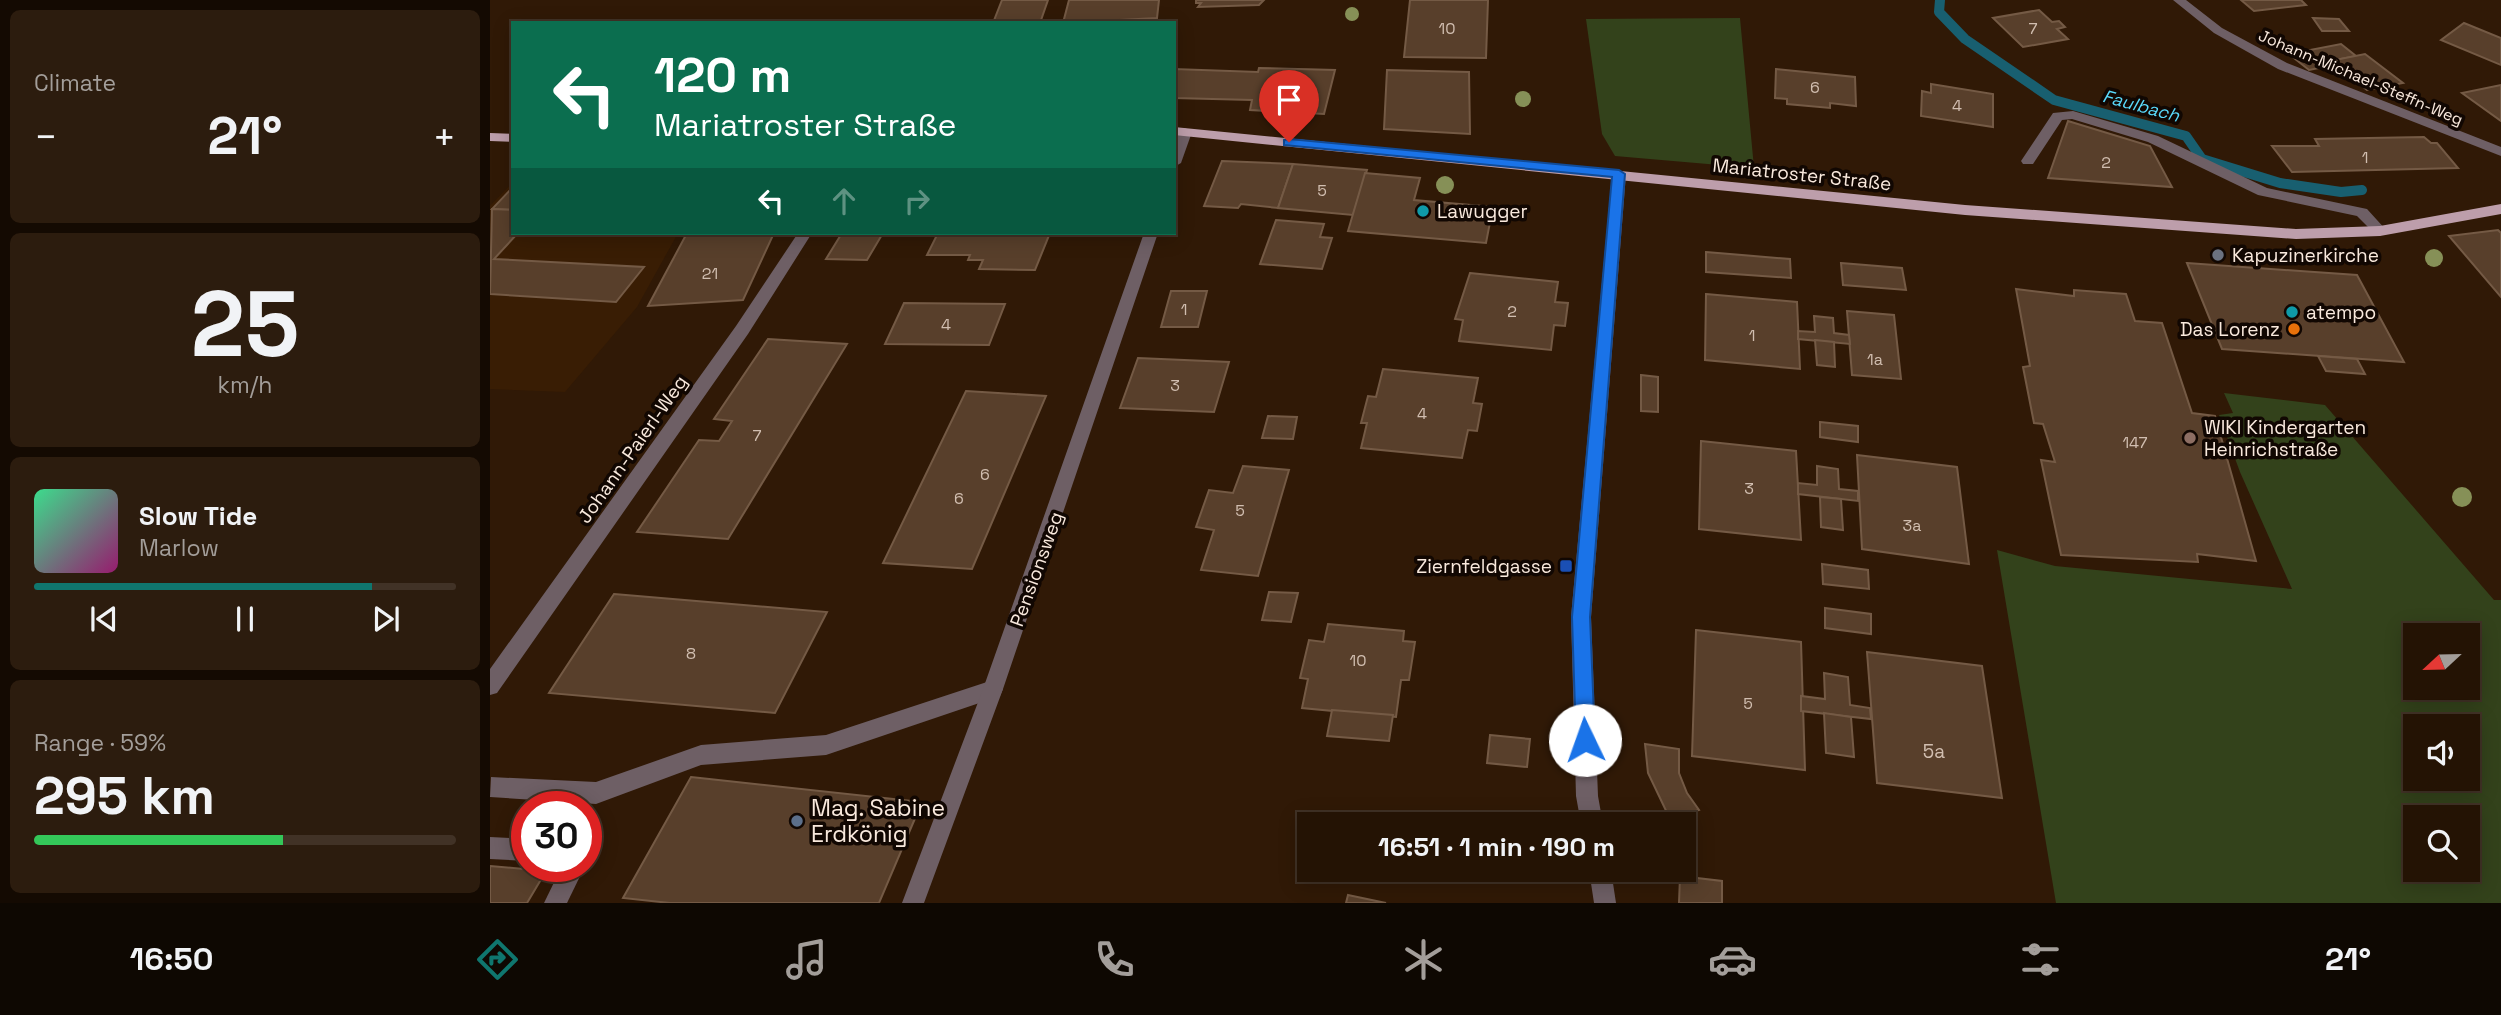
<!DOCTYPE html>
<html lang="en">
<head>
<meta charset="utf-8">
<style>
  body { margin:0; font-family:"Space Grotesk",sans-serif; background:#2c1c0e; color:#f1f3f6; height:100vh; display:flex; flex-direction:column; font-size:26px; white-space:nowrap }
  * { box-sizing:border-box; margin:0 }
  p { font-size:23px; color:#a39e9a }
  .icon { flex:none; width:38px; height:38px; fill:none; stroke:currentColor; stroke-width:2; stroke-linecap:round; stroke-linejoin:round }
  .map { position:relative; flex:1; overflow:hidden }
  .details { display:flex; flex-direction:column; gap:10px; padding:10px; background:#140a02; width:490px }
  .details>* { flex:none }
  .banner { position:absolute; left:21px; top:21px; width:665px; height:214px; border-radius:0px; box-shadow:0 4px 18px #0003,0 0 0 2px #413226; background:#0b6e4f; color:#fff; overflow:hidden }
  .needle { width:46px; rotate:248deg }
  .buttons { position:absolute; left:1913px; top:623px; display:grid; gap:14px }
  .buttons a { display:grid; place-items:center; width:77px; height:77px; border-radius:0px; background:#241304; box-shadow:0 4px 18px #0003,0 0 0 2px #413226; font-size:35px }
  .speed { position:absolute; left:21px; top:791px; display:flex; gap:14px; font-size:35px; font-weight:700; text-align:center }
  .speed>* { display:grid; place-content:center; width:91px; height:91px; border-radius:50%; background:#241304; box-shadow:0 4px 18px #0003,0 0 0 2px #413226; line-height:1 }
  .speed .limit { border:10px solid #d22; background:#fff; color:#111 }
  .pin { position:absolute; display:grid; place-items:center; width:60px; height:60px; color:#fff; margin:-72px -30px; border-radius:50% 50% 50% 0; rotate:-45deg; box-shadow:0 0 7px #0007 }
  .pin .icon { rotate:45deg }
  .me { position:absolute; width:77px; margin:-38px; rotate:357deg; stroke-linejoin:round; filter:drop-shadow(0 0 5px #0008) }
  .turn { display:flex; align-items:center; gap:24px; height:147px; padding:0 28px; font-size:32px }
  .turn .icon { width:91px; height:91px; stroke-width:2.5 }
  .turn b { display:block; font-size:49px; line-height:60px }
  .lanes { display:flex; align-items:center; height:66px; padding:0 28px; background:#0003; justify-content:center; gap:35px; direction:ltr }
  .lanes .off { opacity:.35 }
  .big { font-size:52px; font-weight:600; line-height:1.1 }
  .details .card { flex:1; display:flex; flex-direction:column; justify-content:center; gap:10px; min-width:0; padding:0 24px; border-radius:10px; background:#2c1c0e }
  .details .dial { align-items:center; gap:0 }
  .dial b { font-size:91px; line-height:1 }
  .song { display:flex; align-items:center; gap:21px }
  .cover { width:84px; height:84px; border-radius:10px; background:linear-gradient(135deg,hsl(150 70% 55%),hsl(320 70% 35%)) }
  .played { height:7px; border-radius:4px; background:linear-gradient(90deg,#0f766e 80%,#413226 80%) }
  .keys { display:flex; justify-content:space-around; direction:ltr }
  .heat { display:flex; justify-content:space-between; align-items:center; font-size:38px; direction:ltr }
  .charge { height:10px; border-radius:5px; background:linear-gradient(90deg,#34c759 59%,#413226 0) }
  .trip { position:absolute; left:807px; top:812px; width:399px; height:70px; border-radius:0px; background:#241304; box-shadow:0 4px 18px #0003,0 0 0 2px #413226; font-weight:600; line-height:70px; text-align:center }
  .menu { display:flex; height:112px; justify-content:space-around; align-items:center; background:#0e0802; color:#a39e9a }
  .menu .icon { width:49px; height:49px }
  .menu .active { color:#0f766e }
  .menu b { font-size:32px; color:#f1f3f6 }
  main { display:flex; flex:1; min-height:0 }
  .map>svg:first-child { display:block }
  .built { fill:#391d04 }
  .green { fill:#33421b; fill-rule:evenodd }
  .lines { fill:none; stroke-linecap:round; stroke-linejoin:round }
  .stream { stroke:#185f70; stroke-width:10 }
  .building { fill:#583f2b; stroke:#745a45; stroke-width:2 }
  .service { fill:#6e5f65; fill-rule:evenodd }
  .minor { fill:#6e5f65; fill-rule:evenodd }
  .primary { fill:#bd9eab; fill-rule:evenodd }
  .tree { fill:#869057 }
  .route { fill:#1a73e8; stroke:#114b97; stroke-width:2 }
  .culture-dot { fill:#0f9aa8; stroke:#110702; stroke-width:2.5 }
  .worship-dot { fill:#6b7280; stroke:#110702; stroke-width:2.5 }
  .food-dot { fill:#e8710a; stroke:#110702; stroke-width:2.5 }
  .education-dot { fill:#8d6e63; stroke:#110702; stroke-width:2.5 }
  .transit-dot { fill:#1a4fb4; stroke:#110702; stroke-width:2.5 }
  .service-dot { fill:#5c6f8a; stroke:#110702; stroke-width:2.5 }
  .labels { text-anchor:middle; stroke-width:7; stroke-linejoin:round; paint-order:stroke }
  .number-label { font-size:16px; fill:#d1beb0 }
  .far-street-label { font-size:16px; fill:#f9e9dd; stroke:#110702 }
  .far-water-label { font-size:18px; font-style:italic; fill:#5adafc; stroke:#110702 }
  .street-label { font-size:19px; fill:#f9e9dd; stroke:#110702 }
  .poi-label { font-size:19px; fill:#f9e9dd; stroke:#110702; text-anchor:start }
  .near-number-label { font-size:19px; fill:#d1beb0 }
  .near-poi-label { font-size:23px; fill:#f9e9dd; stroke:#110702; text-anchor:start }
</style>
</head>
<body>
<main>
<section class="details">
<div class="card"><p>Climate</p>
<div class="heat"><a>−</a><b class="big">21°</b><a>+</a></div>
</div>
<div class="card dial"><b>25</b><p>km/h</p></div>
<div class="card">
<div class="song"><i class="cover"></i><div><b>Slow Tide</b><p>Marlow</p></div></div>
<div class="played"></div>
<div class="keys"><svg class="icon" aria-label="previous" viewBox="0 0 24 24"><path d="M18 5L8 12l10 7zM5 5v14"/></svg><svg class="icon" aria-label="pause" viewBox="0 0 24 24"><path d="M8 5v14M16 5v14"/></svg><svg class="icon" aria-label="next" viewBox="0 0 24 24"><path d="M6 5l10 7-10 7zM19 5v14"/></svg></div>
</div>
<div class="card"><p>Range · 59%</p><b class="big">295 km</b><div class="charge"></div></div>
</section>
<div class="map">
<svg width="2011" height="903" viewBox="0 0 2011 903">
  <rect width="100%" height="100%" fill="#301906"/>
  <!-- built -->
  <polygon class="built" points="23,182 23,233 188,233 147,307 75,392 0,389 0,206"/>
  <!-- green -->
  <g class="green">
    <polygon points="1250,18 1264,168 1125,156 1112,134 1096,19"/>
    <path d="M 1734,393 L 1835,405 L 2004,600 L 2011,600 L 2011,903 L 1566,903 L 1507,550 L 1565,566 L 1802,589 L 1750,472 L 1729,415 L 1743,413 ZM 1925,635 L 1978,635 L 1978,688 L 1925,688 ZM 1925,726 L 1978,726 L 1978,779 L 1925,779 ZM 1925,817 L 1978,817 L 1978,870 L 1925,870 Z"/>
  </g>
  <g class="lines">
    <!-- stream -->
    <polyline class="stream" points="1450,0 1449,12 1475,39 1564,100 1696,136 1712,159 1790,183 1851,192 1872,190"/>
  </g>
  <!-- building -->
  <g class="building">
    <polygon points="512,0 558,0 550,23 503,23"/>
    <polygon points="579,0 669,0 667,18 573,23"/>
    <polygon points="706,0 774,0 769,5 708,7 711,3 706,3"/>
    <polygon points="920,0 998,0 996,58 914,57"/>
    <polygon points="1751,0 1811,0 1816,5 1764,11"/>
    <polygon points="1549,10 1562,22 1569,21 1575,27 1567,29 1578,39 1533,47 1503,18"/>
    <polygon points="1823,18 1849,19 1859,31 1832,31"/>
    <polygon points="1974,23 2011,38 2011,65 1951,40"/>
    <polygon points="1851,44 1866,56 1840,61 1845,65 1819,70 1799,54"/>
    <polygon points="1875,54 1913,83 1877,90 1840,61"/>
    <polygon points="769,68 845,70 834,114 760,110 762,100 684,98 684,69 768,72"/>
    <polygon points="1286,69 1365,77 1366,106 1340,103 1340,108 1297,104 1297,99 1285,98"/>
    <polygon points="897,70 979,72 980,134 894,129"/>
    <polygon points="1441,84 1503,94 1503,127 1431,116 1432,91 1441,93"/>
    <polygon points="2011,85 2011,121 1972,93"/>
    <polygon points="1578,121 1660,146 1682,187 1558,178"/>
    <polygon points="1934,137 1941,143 1947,143 1968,168 1802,172 1782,146 1829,146 1825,139"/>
    <polygon points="732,161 803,164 788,208 751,204 748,208 714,206"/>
    <polygon points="803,164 877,170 863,215 788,208"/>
    <polygon points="875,173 930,178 924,200 1003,207 996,243 858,231"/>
    <polygon points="23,187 23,210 2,209"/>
    <polygon points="2,209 23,210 23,233 28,233 4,259 154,267 126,302 0,294"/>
    <polygon points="786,220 834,224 830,237 842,238 832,269 770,264"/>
    <polygon points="2008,230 2011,233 2011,297 1959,236"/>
    <polygon points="197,233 284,233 253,300 158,306"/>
    <polygon points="352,233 393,233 377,260 336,259"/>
    <polygon points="448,233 560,233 545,270 489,269 493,260 478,260 480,255 437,255"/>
    <polygon points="1216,252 1300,259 1301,278 1216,272"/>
    <polygon points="1351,263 1412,268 1416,290 1353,285"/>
    <polygon points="1697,263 1867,275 1914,362 1732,349"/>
    <polygon points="980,273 1068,282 1065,302 1078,303 1075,326 1064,325 1061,350 969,341 973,320 965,319"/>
    <polygon points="1526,289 1584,296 1584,290 1636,294 1645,321 1672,323 1702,413 1725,416 1766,561 1707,554 1708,562 1571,555 1551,460 1565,462 1553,424 1544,423 1533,367 1540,366"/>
    <polygon points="681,291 717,291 708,327 671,327"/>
    <polygon points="1216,294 1307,302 1310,369 1215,360"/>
    <polygon points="414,303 515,304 499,345 395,344"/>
    <polygon points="1357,311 1404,315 1411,379 1362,375"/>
    <polygon points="1324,316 1343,318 1344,333 1359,335 1360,344 1308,339 1308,331 1325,332"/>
    <polygon points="278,339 357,344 238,539 147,532 209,440 229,441 242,421 224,419"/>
    <polygon points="1325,340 1344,342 1345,367 1327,365"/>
    <polygon points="1828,356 1867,359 1875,374 1836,371"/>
    <polygon points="648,358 739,362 724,412 630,408"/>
    <polygon points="893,369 988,378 983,403 992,404 987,431 978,430 972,458 871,448 877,423 871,423 878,396 886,397"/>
    <polygon points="1151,375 1168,377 1168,412 1151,411"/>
    <polygon points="476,391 556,396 482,569 393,563"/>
    <polygon points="778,416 807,417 803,439 772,438"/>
    <polygon points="1330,422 1368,426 1368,442 1330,437"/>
    <polygon points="1211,441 1306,451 1311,540 1209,529"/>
    <polygon points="1367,455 1467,467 1479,564 1372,549"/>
    <polygon points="753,466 799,470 768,576 711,570 724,530 706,527 719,490 743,493"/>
    <polygon points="1327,466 1348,469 1349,489 1368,491 1368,501 1308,494 1308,483 1327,485"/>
    <polygon points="1330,497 1351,499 1353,530 1331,527"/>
    <polygon points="1332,564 1378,570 1379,589 1333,584"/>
    <polygon points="779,592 808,593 801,622 772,620"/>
    <polygon points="124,594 337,612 285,713 59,693"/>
    <polygon points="1335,608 1381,614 1381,634 1335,628"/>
    <polygon points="838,624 914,631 913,641 925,642 919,680 911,680 906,717 812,708 818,679 810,678 819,640 834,642"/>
    <polygon points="1206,630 1311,642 1315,770 1202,756"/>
    <polygon points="1377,652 1492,666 1512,798 1387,783"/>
    <polygon points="1334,673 1358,677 1360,705 1380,708 1381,719 1311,711 1311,696 1335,699"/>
    <polygon points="842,710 903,715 899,741 837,736"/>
    <polygon points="1334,713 1361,717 1364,757 1336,753"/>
    <polygon points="1000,735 1040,739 1037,767 997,763"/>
    <polygon points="1155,744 1189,749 1189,773 1197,793 1209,810 1180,819 1158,773"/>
    <polygon points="201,777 432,802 389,903 180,903 133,898"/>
    <polygon points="0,866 56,871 37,903 0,903"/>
    <polygon points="1190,876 1232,881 1232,903 1189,903"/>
    <polygon points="858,895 896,903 856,903"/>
  </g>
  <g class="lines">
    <!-- service -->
    <g class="service">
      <polygon points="1583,111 1668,136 1777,188 1877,209 1897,231 1890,236 1885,234 1867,216 1768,195 1658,142 1582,119 1572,120 1543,164 1533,164 1531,161 1563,113"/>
      <polygon points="503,680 510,682 513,689 510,696 336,755 211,765 106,804 0,797 1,777 106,782 211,745 336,735"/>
      <polygon points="0,837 37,839 37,861 0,859"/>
      <polygon points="72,866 95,866 77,903 54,903"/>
    </g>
    <!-- minor -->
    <g class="minor">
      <polygon points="1683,0 1696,0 1732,28 1797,63 2011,147 2011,156 1788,69 1724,33"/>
      <polygon points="695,128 702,132 691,163 684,167 684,143 690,129"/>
      <polygon points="1129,170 1136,174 1101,617 1108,796 1113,824 1091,824 1086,796 1081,617 1122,174"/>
      <polygon points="308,233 322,233 258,334 7,693 0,695 0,669 246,326"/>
      <polygon points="654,233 668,233 513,689 434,903 412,903 493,689"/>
      <polygon points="1099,870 1121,870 1126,903 1104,903"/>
    </g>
    <!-- primary -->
    <g class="primary">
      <polygon points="684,127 1475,205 1806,229 1890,226 2011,204 2011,214 1890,236 1806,239 1475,215 684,135"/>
      <polygon points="0,133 23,134 23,142 0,141"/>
    </g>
  </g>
  <!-- trees -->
  <g class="tree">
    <circle cx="862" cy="14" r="7"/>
    <circle cx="1033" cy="99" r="8"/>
    <circle cx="955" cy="185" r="9"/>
    <circle cx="1944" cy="258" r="9"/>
    <circle cx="1972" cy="497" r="10"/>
  </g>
  <!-- route -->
  <polygon class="route" points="799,139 1129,170 1135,174 1100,617 1105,740 1102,747 1095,749 1088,747 1086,740 1082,617 1122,177 794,145 794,140"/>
  <!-- markers -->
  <g class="culture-dot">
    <circle cx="933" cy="211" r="7"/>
    <circle cx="1802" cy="312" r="7"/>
  </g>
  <circle class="worship-dot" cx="1728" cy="255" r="7"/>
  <circle class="food-dot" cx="1804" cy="329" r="7"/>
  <circle class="education-dot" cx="1700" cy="438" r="7"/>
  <rect class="transit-dot" x="1069" y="559" width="14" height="14" rx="3.5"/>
  <circle class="service-dot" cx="307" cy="821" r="7"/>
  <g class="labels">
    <!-- number labels -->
    <g class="number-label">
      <text x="957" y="34">10</text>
      <text x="1543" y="34">7</text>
      <text x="1325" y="93">6</text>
      <text x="1467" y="111">4</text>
      <text x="1875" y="163">1</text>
      <text x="1616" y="168">2</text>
      <text x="832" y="196">5</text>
      <text x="220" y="279">21</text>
      <text x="694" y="315">1</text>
      <text x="1022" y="317">2</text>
      <text x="456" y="330">4</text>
      <text x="1262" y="341">1</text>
      <text x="1385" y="365">1a</text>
      <text x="685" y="391">3</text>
      <text x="932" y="419">4</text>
      <text x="267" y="441">7</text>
      <text x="1645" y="448">147</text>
      <text x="495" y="480">6</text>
      <text x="1259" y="494">3</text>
      <text x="469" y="504">6</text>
      <text x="750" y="516">5</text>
      <text x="1422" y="531">3a</text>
      <text x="201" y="659">8</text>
      <text x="868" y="666">10</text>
      <text x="1258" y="709">5</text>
    </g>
    <!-- far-street labels -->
    <g class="far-street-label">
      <text transform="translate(1871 77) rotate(23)" y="6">Johann-Michael-Steffn-Weg</text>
    </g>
    <!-- far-water labels -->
    <g class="far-water-label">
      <text transform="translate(1651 106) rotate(15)" y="6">Faulbach</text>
    </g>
    <!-- street labels -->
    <g class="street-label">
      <text transform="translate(1312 174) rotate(6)" y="7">Mariatroster Straße</text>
      <text transform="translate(142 449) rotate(-55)" y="7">Johann-Paierl-Weg</text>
      <text transform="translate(546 569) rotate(-70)" y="7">Pensionsweg</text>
    </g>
    <!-- poi labels -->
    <g class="poi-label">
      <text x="947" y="218">Lawugger</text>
      <text x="1742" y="262">Kapuzinerkirche</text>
      <text x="1816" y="319">atempo</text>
      <text x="1790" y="336" text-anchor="end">Das Lorenz</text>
      <text x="1714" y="434">WIKI Kindergarten<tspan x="1714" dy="22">Heinrichstraße</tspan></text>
      <text x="1062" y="573" text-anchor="end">Ziernfeldgasse</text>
    </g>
    <!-- near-number labels -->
    <g class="near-number-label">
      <text x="1444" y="758">5a</text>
    </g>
    <!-- near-poi labels -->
    <g class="near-poi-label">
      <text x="321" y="816">Mag. Sabine<tspan x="321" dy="26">Erdkönig</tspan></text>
    </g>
  </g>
</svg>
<div class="buttons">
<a><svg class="needle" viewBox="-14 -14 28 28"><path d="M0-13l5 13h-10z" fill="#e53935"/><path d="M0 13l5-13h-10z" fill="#a39e9a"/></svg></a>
<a><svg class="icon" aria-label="sound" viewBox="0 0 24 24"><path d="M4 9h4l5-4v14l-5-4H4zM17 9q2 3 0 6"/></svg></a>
<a><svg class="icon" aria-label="search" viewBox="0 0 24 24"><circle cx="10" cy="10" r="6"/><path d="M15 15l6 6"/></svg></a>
</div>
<div class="speed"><div class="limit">30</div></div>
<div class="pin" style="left:799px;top:142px;background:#d93025"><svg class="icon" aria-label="arrive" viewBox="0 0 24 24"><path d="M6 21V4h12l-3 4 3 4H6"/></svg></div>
<svg class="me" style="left:1095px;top:740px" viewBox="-20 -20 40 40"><circle r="19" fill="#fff"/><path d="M0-13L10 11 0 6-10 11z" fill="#1a73e8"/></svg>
<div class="trip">16:51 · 1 min · 190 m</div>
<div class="banner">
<div class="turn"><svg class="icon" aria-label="left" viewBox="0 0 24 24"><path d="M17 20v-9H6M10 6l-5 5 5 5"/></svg><div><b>120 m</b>Mariatroster Straße</div></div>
<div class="lanes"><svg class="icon" aria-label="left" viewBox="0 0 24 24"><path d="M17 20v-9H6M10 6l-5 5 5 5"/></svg><svg class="icon off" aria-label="ahead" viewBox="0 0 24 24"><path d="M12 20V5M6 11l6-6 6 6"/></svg><svg class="icon off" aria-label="right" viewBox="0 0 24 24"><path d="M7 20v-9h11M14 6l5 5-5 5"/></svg></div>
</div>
</div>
</main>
<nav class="menu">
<b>16:50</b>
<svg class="icon active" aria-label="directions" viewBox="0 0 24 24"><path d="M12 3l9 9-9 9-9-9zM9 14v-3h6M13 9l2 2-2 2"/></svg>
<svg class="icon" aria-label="music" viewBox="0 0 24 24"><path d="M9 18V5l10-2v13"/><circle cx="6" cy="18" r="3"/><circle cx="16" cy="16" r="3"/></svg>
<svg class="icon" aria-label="phone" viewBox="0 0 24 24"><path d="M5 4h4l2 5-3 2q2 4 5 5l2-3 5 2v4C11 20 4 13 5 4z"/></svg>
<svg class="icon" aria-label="climate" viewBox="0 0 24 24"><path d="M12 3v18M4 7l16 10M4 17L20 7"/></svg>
<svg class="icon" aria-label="car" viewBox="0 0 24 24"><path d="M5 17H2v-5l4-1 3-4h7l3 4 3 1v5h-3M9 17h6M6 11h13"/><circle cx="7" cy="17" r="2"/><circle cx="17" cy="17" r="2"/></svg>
<svg class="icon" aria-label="filters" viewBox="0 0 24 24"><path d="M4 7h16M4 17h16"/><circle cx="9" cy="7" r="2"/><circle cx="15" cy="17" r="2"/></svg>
<b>21°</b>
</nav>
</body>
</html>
